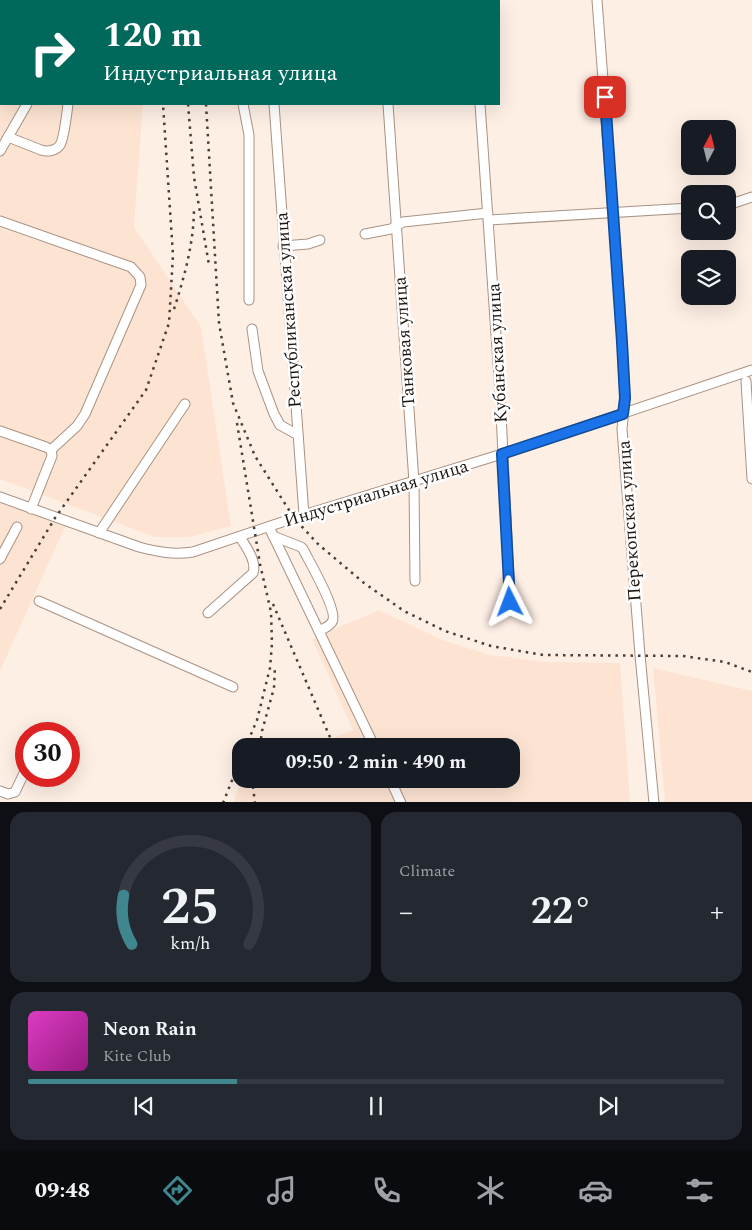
<!DOCTYPE html>
<html lang="en">
<head>
<meta charset="utf-8">
<style>
  body { margin:0; font-family:Spectral,serif; background:#242831; color:#f1f3f6; height:100vh; display:flex; flex-direction:column; font-size:19px; white-space:nowrap }
  * { box-sizing:border-box; margin:0 }
  p { font-size:16px; color:#9ea1a6 }
  .icon { flex:none; width:28px; height:28px; fill:none; stroke:currentColor; stroke-width:2; stroke-linecap:round; stroke-linejoin:round }
  .map { position:relative; height:802px; overflow:hidden }
  .side { display:flex; flex-direction:column; gap:10px; padding:10px; background:#0d0f14; flex:1 }
  .side>* { flex:none }
  .banner { position:absolute; left:0px; top:0px; width:500px; height:105px; box-shadow:0 5px 20px #0002; background:#00695c; color:#fff; overflow:hidden }
  .needle { width:32px; rotate:7deg }
  .fabs { position:absolute; left:681px; top:120px; display:grid; gap:10px }
  .fabs a { display:grid; place-items:center; width:55px; height:55px; border-radius:10px; background:#171b24; box-shadow:0 5px 20px #0002; font-size:25px }
  .speed { position:absolute; left:15px; top:722px; display:flex; gap:10px; font-size:25px; font-weight:700; text-align:center }
  .speed>* { display:grid; place-content:center; width:65px; height:65px; border-radius:50%; background:#171b24; box-shadow:0 5px 20px #0002; line-height:1 }
  .speed .limit { border:8px solid #d22; background:#fff; color:#111 }
  .pin { position:absolute; display:grid; place-items:center; width:42px; height:42px; color:#fff; margin:-21px; border-radius:10px; box-shadow:0 2px 8px #0006 }
  .me { position:absolute; width:55px; margin:-28px; rotate:357deg; stroke-linejoin:round; filter:drop-shadow(0 0 4px #0008) }
  .turn { display:flex; align-items:center; gap:18px; height:105px; padding:0 20px; font-size:22px }
  .turn .icon { width:65px; height:65px; stroke-width:2.5 }
  .turn b { display:block; font-size:35px; line-height:42px }
  .big { font-size:38px; font-weight:700; line-height:1.1 }
  .side .card { flex:1; display:flex; flex-direction:column; justify-content:center; gap:8px; min-width:0; padding:0 18px; border-radius:15px; background:#242831 }
  .side .dial { align-items:center; gap:0 }
  .dial svg { height:130px; overflow:visible; fill:none; stroke:#363941; stroke-width:7; stroke-linecap:round; text-anchor:middle }
  .dial text { fill:#f1f3f6; stroke:none }
  .song { display:flex; align-items:center; gap:15px }
  .cover { width:60px; height:60px; border-radius:8px; background:linear-gradient(135deg,hsl(310 70% 55%),hsl(310 70% 35%)) }
  .played { height:5px; border-radius:2px; background:linear-gradient(90deg,#3f868f 30%,#363941 30%) }
  .keys { display:flex; justify-content:space-around; direction:ltr }
  .heat { display:flex; justify-content:space-between; align-items:center; font-size:28px; direction:ltr }
  .side .tiles { flex:1; display:grid; gap:10px; grid-template-columns:1fr 1fr }
  .card:last-child { grid-column:span 2 }
  .trip { position:absolute; left:232px; top:738px; width:288px; height:50px; border-radius:15px; background:#171b24; box-shadow:0 5px 20px #0002; font-weight:700; line-height:50px; text-align:center }
  .menu { display:flex; height:80px; justify-content:space-around; align-items:center; background:#090b0e; color:#9ea1a6 }
  .menu .icon { width:35px; height:35px }
  .menu .current { color:#3f868f }
  .menu b { font-size:22px; color:#f1f3f6 }
  .map>svg:first-child { display:block }
  .built { fill:#fde4d2 }
  .lines { fill:none; stroke-linecap:round; stroke-linejoin:round }
  .minor-casing { stroke:#a99282; stroke-width:11 }
  .minor { stroke:#fff; stroke-width:9 }
  .rail { stroke:#483d37; stroke-width:2.5; stroke-dasharray:2.5 5; stroke-linecap:butt }
  .route-casing { stroke:#114b97; stroke-width:12 }
  .route { stroke:#1a73e8; stroke-width:9 }
  .labels { text-anchor:middle; stroke-width:5; stroke-linejoin:round; paint-order:stroke }
  .street-label { font-size:18px; fill:#1e150f; stroke:#fff }
</style>
</head>
<body>
<div class="map">
<svg width="752" height="803" viewBox="0 0 752 803">
  <rect width="100%" height="100%" fill="#feefe5"/>
  <!-- built -->
  <g class="built">
    <polygon points="0,0 150,0 1,1 1,104 143,104 134,227 201,327 231,526 190,537 155,537 0,479"/>
    <polygon points="0,497 67,522 0,671"/>
    <polygon points="379,610 442,640 490,655 544,662 620,663 630,802 233,803 242,779 511,779 511,746 316,746 353,730 312,639"/>
    <polygon points="653,668 752,691 752,802 665,802"/>
  </g>
  <g class="lines">
    <!-- minor casing -->
    <g class="minor-casing">
      <g id="minor">
        <polyline points="267,0 267,1"/>
        <polyline points="379,0 379,1"/>
        <polyline points="472,0 472,1"/>
        <polyline points="597,0 620,305 625,398 622,429 640,655 654,803"/>
        <polyline points="233,1 233,0"/>
        <polyline points="332,1 348,0"/>
        <polyline points="243,104 249,135 249,300"/>
        <polyline points="274,104 304,515"/>
        <polyline points="388,104 414,482 415,581"/>
        <polyline points="480,104 500,392 510,602"/>
        <path d="M 8,137 L 41,150 C 47,152 56,151 60,145 C 64,139 67,112 68,104"/>
        <polyline points="0,151 27,104"/>
        <polyline points="728,205 752,197"/>
        <polyline points="489,220 690,208"/>
        <polyline points="0,221 131,267 140,277 141,285 85,414 77,426 51,450"/>
        <polyline points="365,234 391,229 403,222 488,213"/>
        <polyline points="283,246 308,244 320,240"/>
        <polyline points="252,329 258,371 274,414 280,425 298,435"/>
        <polyline points="746,381 752,479"/>
        <polyline points="0,431 46,447 51,450 52,456 31,509"/>
        <path d="M 0,497 L 139,547 C 158,552 174,555 193,552 L 294,518 L 502,454 L 752,370"/>
        <polyline points="269,527 374,746"/>
        <polyline points="99,533 185,404"/>
        <path d="M 273,536 L 301,547 L 303,549 C 309,561 339,612 332,622 C 330,626 323,629 319,631"/>
        <polyline points="0,559 17,527"/>
        <polyline points="39,601 233,687"/>
        <path d="M 208,613 L 253,573 C 257,561 246,547 240,537"/>
        <polyline points="390,779 401,803"/>
        <polyline points="0,791 8,794 15,792 26,769"/>
      </g>
    </g>
    <!-- minor -->
    <use href="#minor" class="minor"/>
    <!-- rail -->
    <g class="rail">
      <polyline points="154,0 155,1"/>
      <polyline points="179,0 179,1"/>
      <polyline points="12,1 12,0"/>
      <polyline points="211,1 211,0"/>
      <polyline points="0,51 1,49"/>
      <polyline points="188,104 194,177 209,265"/>
      <polyline points="206,104 219,323 233,403 255,456 294,518 318,544 364,583 404,611 445,631 491,646 543,655 683,656 725,662 752,672"/>
      <path d="M 174,309 C 185,275 194,242 194,207"/>
      <polyline points="237,423 260,564 271,612 272,643 270,668 257,720 246,746"/>
      <polyline points="273,604 332,742"/>
      <polyline points="0,609 55,518 146,390 169,323 173,255 163,104"/>
      <polyline points="260,746 262,731 274,688 275,666"/>
      <polyline points="254,779 253,787 255,803"/>
      <polyline points="223,803 241,758"/>
    </g>
  </g>
  <g class="lines">
    <!-- route casing -->
    <g class="route-casing">
      <polyline id="route" points="510,602 502,454 623,414 625,398 622,342 605,97"/>
    </g>
    <!-- route -->
    <use href="#route" class="route"/>
  </g>
  <g class="labels">
    <!-- street labels -->
    <g class="street-label">
      <text transform="translate(288 310) rotate(-94)" y="6">Республиканская улица</text>
      <text transform="translate(404 342) rotate(-94)" y="6">Танковая улица</text>
      <text transform="translate(497 353) rotate(-93)" y="6">Кубанская улица</text>
      <text transform="translate(376 493) rotate(-17)" y="6">Индустриальная улица</text>
      <text transform="translate(629 521) rotate(-94)" y="6">Перекопская улица</text>
    </g>
  </g>
</svg>
<div class="fabs">
<a><svg class="needle" viewBox="-14 -14 28 28"><path d="M0-13l5 13h-10z" fill="#e53935"/><path d="M0 13l5-13h-10z" fill="#9ea1a6"/></svg></a>
<a><svg class="icon" aria-label="search" viewBox="0 0 24 24"><circle cx="10" cy="10" r="6"/><path d="M15 15l6 6"/></svg></a>
<a><svg class="icon" aria-label="layers" viewBox="0 0 24 24"><path d="M12 4l9 5-9 5-9-5zM3 14l9 5 9-5"/></svg></a>
</div>
<div class="speed"><div class="limit">30</div></div>
<div class="pin" style="left:605px;top:97px;background:#d93025"><svg class="icon" aria-label="arrive" viewBox="0 0 24 24"><path d="M6 21V4h12l-3 4 3 4H6"/></svg></div>
<svg class="me" style="left:510px;top:602px" viewBox="-20 -20 40 40"><path d="M0-17L14 15 0 8-14 15z" fill="#1a73e8" stroke="#fff" stroke-width="4"/></svg>
<div class="trip">09:50 · 2 min · 490 m</div>
<div class="banner">
<div class="turn"><svg class="icon" aria-label="right" viewBox="0 0 24 24"><path d="M7 20v-9h11M14 6l5 5-5 5"/></svg><div><b>120 m</b>Индустриальная улица</div></div>
</div>
</div>
<section class="side">
<div class="tiles">
<div class="card dial"><svg viewBox="0 0 100 80">
<path d="M14 69A42 42 0 1 1 86 69"/>
<path d="M14 69A42 42 0 0 1 9 39" stroke="#3f868f"/>
<text x="50" y="56" font-size="32" font-weight="700">25</text>
<text x="50" y="72" font-size="11">km/h</text>
</svg></div>
<div class="card"><p>Climate</p>
<div class="heat"><a>−</a><b class="big">22°</b><a>+</a></div>
</div>
<div class="card">
<div class="song"><i class="cover"></i><div><b>Neon Rain</b><p>Kite Club</p></div></div>
<div class="played"></div>
<div class="keys"><svg class="icon" aria-label="previous" viewBox="0 0 24 24"><path d="M18 5L8 12l10 7zM5 5v14"/></svg><svg class="icon" aria-label="pause" viewBox="0 0 24 24"><path d="M8 5v14M16 5v14"/></svg><svg class="icon" aria-label="next" viewBox="0 0 24 24"><path d="M6 5l10 7-10 7zM19 5v14"/></svg></div>
</div>
</div>
</section>
<nav class="menu">
<b>09:48</b>
<svg class="icon current" aria-label="directions" viewBox="0 0 24 24"><path d="M12 3l9 9-9 9-9-9zM9 14v-3h6M13 9l2 2-2 2"/></svg>
<svg class="icon" aria-label="music" viewBox="0 0 24 24"><path d="M9 18V5l10-2v13"/><circle cx="6" cy="18" r="3"/><circle cx="16" cy="16" r="3"/></svg>
<svg class="icon" aria-label="phone" viewBox="0 0 24 24"><path d="M5 4h4l2 5-3 2q2 4 5 5l2-3 5 2v4C11 20 4 13 5 4z"/></svg>
<svg class="icon" aria-label="climate" viewBox="0 0 24 24"><path d="M12 3v18M4 7l16 10M4 17L20 7"/></svg>
<svg class="icon" aria-label="car" viewBox="0 0 24 24"><path d="M5 17H2v-5l4-1 3-4h7l3 4 3 1v5h-3M9 17h6M6 11h13"/><circle cx="7" cy="17" r="2"/><circle cx="17" cy="17" r="2"/></svg>
<svg class="icon" aria-label="filters" viewBox="0 0 24 24"><path d="M4 7h16M4 17h16"/><circle cx="9" cy="7" r="2"/><circle cx="15" cy="17" r="2"/></svg>
</nav>
</body>
</html>
